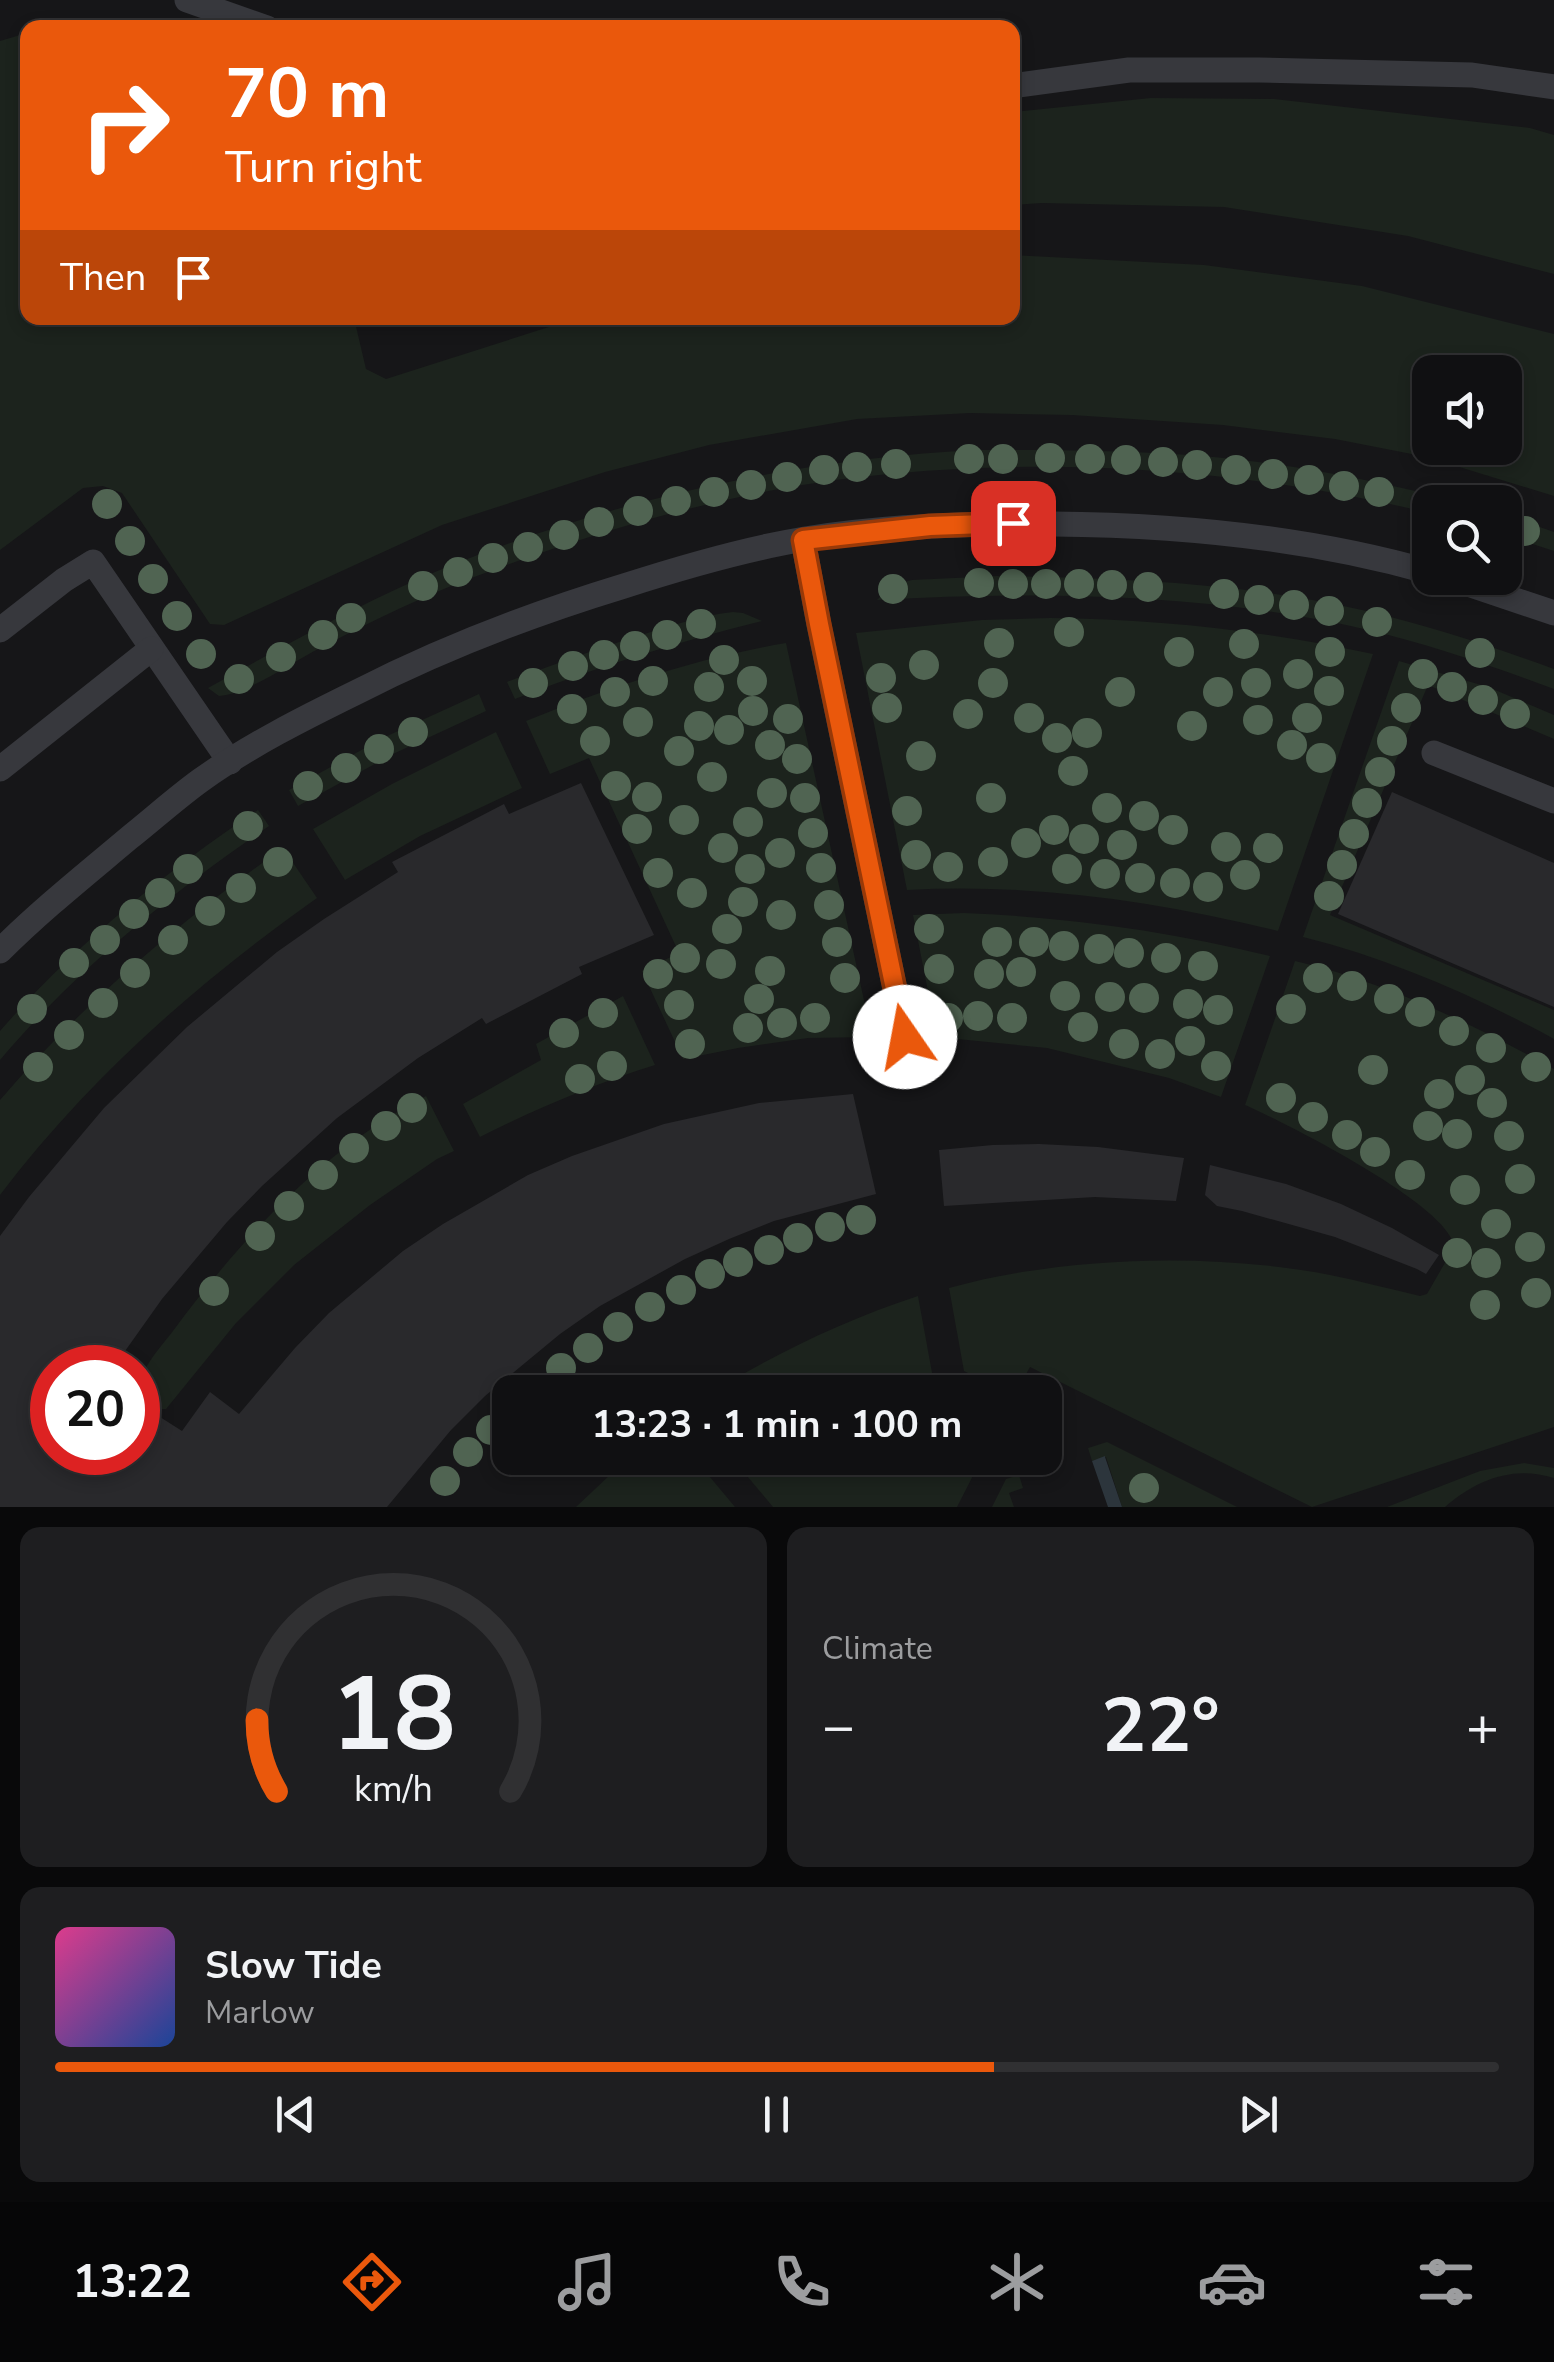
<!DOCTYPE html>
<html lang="en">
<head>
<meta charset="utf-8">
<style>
  body { margin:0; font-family:"Nunito Sans",sans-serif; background:#1e1e20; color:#f1f3f6; height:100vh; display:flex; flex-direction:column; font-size:38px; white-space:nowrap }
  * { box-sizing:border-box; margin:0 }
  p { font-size:32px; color:#9c9d9f }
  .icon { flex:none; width:55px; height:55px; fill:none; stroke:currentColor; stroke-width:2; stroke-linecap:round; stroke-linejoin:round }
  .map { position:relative; height:1507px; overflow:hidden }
  .sheet { display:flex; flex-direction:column; gap:20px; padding:20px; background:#09090a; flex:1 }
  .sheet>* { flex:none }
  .hud { position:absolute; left:20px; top:20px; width:1000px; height:305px; border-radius:20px; box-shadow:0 5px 15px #0003,0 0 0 2px #303032; background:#ea580c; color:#fff; overflow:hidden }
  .fabs { position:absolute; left:1412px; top:355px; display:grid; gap:20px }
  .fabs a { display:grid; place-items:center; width:110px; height:110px; border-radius:20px; background:#101012; box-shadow:0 5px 15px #0003,0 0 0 2px #303032; font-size:50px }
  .speed { position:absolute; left:30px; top:1345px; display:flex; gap:20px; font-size:50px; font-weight:700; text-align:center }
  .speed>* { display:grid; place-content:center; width:130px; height:130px; border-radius:50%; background:#101012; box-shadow:0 5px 15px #0003,0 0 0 2px #303032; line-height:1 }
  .speed .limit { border:15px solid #d22; background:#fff; color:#111 }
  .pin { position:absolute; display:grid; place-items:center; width:85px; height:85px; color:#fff; margin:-42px; border-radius:20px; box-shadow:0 5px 15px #0006 }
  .me { position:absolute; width:110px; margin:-55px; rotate:348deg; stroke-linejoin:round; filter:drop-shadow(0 0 8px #0008) }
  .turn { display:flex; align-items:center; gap:35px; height:210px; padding:0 40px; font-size:45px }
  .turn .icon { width:130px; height:130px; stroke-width:2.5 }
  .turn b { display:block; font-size:70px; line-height:85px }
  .then { display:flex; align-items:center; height:95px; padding:0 40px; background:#0003; gap:20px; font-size:38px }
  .big { font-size:75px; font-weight:700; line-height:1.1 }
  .sheet .tile { flex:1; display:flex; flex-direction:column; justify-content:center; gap:15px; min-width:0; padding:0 35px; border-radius:20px; background:#1e1e20 }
  .sheet .dial { align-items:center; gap:0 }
  .dial svg { height:260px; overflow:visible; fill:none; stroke:#303032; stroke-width:7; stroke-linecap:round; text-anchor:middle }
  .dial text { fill:#f1f3f6; stroke:none }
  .song { display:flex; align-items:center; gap:30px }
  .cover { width:120px; height:120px; border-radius:15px; background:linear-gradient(135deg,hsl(330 70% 55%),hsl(220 70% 35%)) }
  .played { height:10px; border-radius:5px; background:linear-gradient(90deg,#ea580c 65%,#303032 65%) }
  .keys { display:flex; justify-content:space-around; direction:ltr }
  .heat { display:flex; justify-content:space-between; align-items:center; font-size:55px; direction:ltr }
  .sheet .tiles { flex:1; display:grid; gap:20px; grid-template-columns:1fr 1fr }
  .tile:last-child { grid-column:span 2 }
  .trip { position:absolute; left:492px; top:1375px; width:570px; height:100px; border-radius:20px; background:#101012; box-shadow:0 5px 15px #0003,0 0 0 2px #303032; font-weight:700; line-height:100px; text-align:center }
  .dock { display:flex; height:160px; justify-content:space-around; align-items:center; background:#060607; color:#9c9d9f }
  .dock .icon { width:70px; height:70px }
  .dock .active { color:#ea580c }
  .dock b { font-size:45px; color:#f1f3f6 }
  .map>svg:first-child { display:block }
  .green { fill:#1c231d; fill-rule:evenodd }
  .water { fill:#2c353c }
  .building { fill:#29292c }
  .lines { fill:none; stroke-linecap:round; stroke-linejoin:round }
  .lane { stroke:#37383d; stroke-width:25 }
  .tree { fill:#506452 }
  .route-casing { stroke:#983908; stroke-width:25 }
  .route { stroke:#ea580c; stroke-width:18 }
</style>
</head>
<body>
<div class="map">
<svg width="1554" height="1507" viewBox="0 0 1554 1507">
  <rect width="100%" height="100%" fill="#161618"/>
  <!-- green -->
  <g class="green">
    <path d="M 27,33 L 28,318 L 354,318 L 366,369 L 386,379 L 577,318 L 1012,318 L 1013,255 L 1204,265 L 1362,286 L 1554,334 L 1554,496 L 1427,457 L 1335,439 L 1223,425 L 1072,415 L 970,413 L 857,419 L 709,445 L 605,472 L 442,525 L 224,625 L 210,624 L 122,493 L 103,486 L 83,488 L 0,550 L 0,41 ZM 1430,372 L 1505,372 L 1505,448 L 1430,448 Z"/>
    <polygon points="1151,98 1274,99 1530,128 1554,135 1554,274 1408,236 1224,207 1042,203 1013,205 1013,112"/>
    <path d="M 978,450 C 1052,450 1127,450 1201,456 C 1288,463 1374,480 1459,502 L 1430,502 L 1430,513 C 1237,467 1033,454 836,480 C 717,496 598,531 485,573 C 429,593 374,620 320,648 C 294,661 246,695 219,696 L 208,688 C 287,644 368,599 452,565 C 620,498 797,459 978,450 Z"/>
    <polygon points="1505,515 1554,532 1554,551 1505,535"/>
    <path d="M 997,576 C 1122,578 1248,583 1371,612 C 1433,627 1494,647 1554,669 L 1554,689 C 1492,666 1429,644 1364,629 C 1205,593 1040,591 877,600 L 892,585 L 912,580 Z"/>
    <path d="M 733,612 L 743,613 L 762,621 C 678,642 596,667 515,699 L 507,682 C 552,665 596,649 641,635 C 672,626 702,615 733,612 Z"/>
    <path d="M 1050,618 C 1160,619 1266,631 1373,654 L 1278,931 C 1157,901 1032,883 907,890 L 856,633 L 982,620 Z"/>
    <path d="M 786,643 L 872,1037 L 808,1038 L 738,1048 L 683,1059 L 642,971 L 679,953 L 589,758 L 550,774 L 526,721 C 610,687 697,658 786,643 Z"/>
    <path d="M 1399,661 L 1488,687 L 1554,715 L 1554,739 L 1428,685 L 1330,915 L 1554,1010 L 1554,1039 C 1475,996 1391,959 1303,937 Z"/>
    <polygon points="479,694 486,711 393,754 298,806 289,790 385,737"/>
    <polygon points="496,732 522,788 420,836 345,880 313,829 392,784"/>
    <path d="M 258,810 L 269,826 C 171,893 77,969 0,1060 L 0,1031 C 74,946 165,872 258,810 Z"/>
    <path d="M 283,848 L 317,898 C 197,983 89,1078 0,1195 L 0,1100 C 83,1003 179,922 283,848 Z"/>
    <path d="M 964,913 C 1067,917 1169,931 1270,956 L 1221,1097 L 1169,1078 L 1047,1048 L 937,1037 L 913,915 Z"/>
    <path d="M 1295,961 C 1385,982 1473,1024 1554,1069 L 1554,1427 L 1312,1507 L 1030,1367 L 1016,1392 L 1005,1392 L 964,1371 L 949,1288 C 1064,1256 1212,1252 1330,1275 C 1360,1281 1390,1289 1420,1296 L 1427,1294 L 1454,1247 C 1451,1206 1284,1122 1245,1105 Z"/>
    <path d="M 623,996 L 655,1065 C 595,1084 537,1108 480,1137 L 463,1104 L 541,1060 L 536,1044 Z"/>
    <path d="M 426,1096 L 454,1151 L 437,1159 L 370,1205 L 294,1265 L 236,1323 L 166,1409 C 154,1410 142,1400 138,1389 C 141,1368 160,1348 173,1331 C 241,1239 323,1149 426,1096 Z"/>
    <path d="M 918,1296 L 935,1389 L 941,1392 L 713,1392 C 778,1352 845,1320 918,1296 Z"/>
    <polygon points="1107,1442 1237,1507 1122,1507 1106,1457 1092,1461 1088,1448"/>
    <polygon points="628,1458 694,1458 735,1507 576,1507"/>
    <polygon points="732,1458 982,1458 957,1507 773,1507"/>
    <path d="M 1524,1463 L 1554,1468 L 1554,1478 C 1513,1465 1476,1480 1445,1507 L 1387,1507 L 1480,1471 Z"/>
    <polygon points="1019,1475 1023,1488 1009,1493 1014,1507 992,1507 1006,1479"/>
  </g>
  <!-- water -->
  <polygon class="water" points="1105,1456 1105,1457 1122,1507 1108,1507 1092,1461"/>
  <!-- building -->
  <g class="building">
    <polygon points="581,783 654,935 579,967 582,974 486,1024 482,1018 418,1058 337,1118 262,1186 227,1222 162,1299 113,1368 52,1368 52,1452 138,1452 138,1403 182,1431 210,1392 239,1414 295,1348 329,1313 403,1251 443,1224 528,1175 572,1156 664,1124 759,1103 853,1094 876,1194 774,1221 729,1239 685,1259 600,1306 560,1334 485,1396 451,1430 387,1507 0,1507 0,1236 29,1197 104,1108 187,1027 277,952 324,919 398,872 392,862 504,804 509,814"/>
    <polygon points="1392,792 1554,863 1554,1007 1338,914"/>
    <polygon points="1039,1144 1098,1147 1184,1158 1176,1201 1095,1197 944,1206 939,1150 993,1145"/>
    <polygon points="1210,1165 1286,1184 1341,1204 1392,1228 1439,1255 1426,1274 1417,1269 1335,1237 1242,1211 1217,1206 1205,1195"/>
  </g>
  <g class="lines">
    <!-- lane -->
    <g class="lane">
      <polyline points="187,0 267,28"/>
      <polyline points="1012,86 1129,70 1259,70 1472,75 1554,87"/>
      <polyline points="803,540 819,625 905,1037"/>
      <polyline points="1450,578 1554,613"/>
      <polyline points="0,630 64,580 93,562 230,762"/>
      <polyline points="1434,753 1554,801"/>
      <polyline points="0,769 151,649"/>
      <path d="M 0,951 C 40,911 85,875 129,838 C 153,819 176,798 201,780 C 250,745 304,718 357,692 C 443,648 532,614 624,586 C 683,567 744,549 805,539 C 887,526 970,523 1053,524 C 1181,525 1307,537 1430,572"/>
    </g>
  </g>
  <!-- trees -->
  <g class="tree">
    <circle cx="1050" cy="458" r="15"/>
    <circle cx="969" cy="459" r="15"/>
    <circle cx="1003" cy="459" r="15"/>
    <circle cx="1090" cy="459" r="15"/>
    <circle cx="1126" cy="460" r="15"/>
    <circle cx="1163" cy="462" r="15"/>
    <circle cx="896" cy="464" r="15"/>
    <circle cx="1197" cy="465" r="15"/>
    <circle cx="857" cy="467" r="15"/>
    <circle cx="824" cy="470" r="15"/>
    <circle cx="1236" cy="470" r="15"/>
    <circle cx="1273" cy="474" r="15"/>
    <circle cx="787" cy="477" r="15"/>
    <circle cx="1309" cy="480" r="15"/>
    <circle cx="751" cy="485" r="15"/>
    <circle cx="1344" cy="486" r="15"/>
    <circle cx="714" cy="492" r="15"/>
    <circle cx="1379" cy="492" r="15"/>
    <circle cx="676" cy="501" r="15"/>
    <circle cx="107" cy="504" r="15"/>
    <circle cx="638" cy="511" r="15"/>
    <circle cx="599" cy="522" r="15"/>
    <circle cx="1525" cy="531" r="15"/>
    <circle cx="564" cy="535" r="15"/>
    <circle cx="130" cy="541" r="15"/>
    <circle cx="528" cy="547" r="15"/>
    <circle cx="493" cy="558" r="15"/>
    <circle cx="458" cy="572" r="15"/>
    <circle cx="153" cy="579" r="15"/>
    <circle cx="979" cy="583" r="15"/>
    <circle cx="1013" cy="584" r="15"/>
    <circle cx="1046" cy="584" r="15"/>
    <circle cx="1079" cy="584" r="15"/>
    <circle cx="1112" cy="585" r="15"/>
    <circle cx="423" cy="586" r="15"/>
    <circle cx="1148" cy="587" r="15"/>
    <circle cx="893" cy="589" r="15"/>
    <circle cx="1224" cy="594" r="15"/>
    <circle cx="1259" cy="600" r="15"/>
    <circle cx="1294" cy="605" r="15"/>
    <circle cx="1329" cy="611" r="15"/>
    <circle cx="177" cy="616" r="15"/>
    <circle cx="351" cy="618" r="15"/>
    <circle cx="1377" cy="622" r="15"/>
    <circle cx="701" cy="624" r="15"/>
    <circle cx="1069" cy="632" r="15"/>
    <circle cx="323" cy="635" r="15"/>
    <circle cx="667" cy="635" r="15"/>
    <circle cx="999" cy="643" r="15"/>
    <circle cx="1244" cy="644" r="15"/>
    <circle cx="635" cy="646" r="15"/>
    <circle cx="1179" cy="652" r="15"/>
    <circle cx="1330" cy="652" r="15"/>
    <circle cx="1480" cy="653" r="15"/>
    <circle cx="201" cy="654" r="15"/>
    <circle cx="604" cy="655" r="15"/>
    <circle cx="281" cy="657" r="15"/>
    <circle cx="724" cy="660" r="15"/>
    <circle cx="924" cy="665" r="15"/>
    <circle cx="573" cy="666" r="15"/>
    <circle cx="1298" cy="674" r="15"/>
    <circle cx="1423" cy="674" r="15"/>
    <circle cx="881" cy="678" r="15"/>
    <circle cx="239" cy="679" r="15"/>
    <circle cx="653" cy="681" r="15"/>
    <circle cx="752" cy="681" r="15"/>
    <circle cx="533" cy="683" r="15"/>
    <circle cx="993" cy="683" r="15"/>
    <circle cx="1256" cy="683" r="15"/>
    <circle cx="709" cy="687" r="15"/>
    <circle cx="1452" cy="687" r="15"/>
    <circle cx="1329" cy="691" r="15"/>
    <circle cx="615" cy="692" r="15"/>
    <circle cx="1120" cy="692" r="15"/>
    <circle cx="1218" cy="692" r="15"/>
    <circle cx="1483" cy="700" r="15"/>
    <circle cx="887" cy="708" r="15"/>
    <circle cx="1406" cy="708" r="15"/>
    <circle cx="572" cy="709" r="15"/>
    <circle cx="753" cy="711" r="15"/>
    <circle cx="968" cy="714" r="15"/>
    <circle cx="1515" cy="714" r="15"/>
    <circle cx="1029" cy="718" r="15"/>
    <circle cx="1307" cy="718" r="15"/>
    <circle cx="788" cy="719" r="15"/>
    <circle cx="1258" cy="720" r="15"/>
    <circle cx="638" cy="722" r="15"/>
    <circle cx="699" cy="726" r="15"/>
    <circle cx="1192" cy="726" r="15"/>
    <circle cx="729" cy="730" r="15"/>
    <circle cx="413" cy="732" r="15"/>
    <circle cx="1087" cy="733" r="15"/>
    <circle cx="1057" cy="738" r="15"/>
    <circle cx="595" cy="741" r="15"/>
    <circle cx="1392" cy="741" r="15"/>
    <circle cx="770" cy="745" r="15"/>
    <circle cx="1292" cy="745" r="15"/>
    <circle cx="379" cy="749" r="15"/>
    <circle cx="679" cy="751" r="15"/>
    <circle cx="921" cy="756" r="15"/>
    <circle cx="1321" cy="758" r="15"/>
    <circle cx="797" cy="759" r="15"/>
    <circle cx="346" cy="768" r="15"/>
    <circle cx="1073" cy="771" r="15"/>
    <circle cx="1380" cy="772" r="15"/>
    <circle cx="712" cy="777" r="15"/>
    <circle cx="308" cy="786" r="15"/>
    <circle cx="616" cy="786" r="15"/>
    <circle cx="772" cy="793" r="15"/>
    <circle cx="647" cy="797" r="15"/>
    <circle cx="805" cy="798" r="15"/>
    <circle cx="991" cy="798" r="15"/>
    <circle cx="1367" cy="803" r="15"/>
    <circle cx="1107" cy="808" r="15"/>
    <circle cx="907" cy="811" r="15"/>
    <circle cx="1144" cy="816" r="15"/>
    <circle cx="684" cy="820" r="15"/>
    <circle cx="748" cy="822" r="15"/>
    <circle cx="248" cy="826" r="15"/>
    <circle cx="637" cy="829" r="15"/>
    <circle cx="1054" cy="830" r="15"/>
    <circle cx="1173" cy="830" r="15"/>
    <circle cx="813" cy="833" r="15"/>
    <circle cx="1354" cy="834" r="15"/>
    <circle cx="1084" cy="839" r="15"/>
    <circle cx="1026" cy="843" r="15"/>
    <circle cx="1122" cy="845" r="15"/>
    <circle cx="1226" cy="847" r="15"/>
    <circle cx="723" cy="848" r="15"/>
    <circle cx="1268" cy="848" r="15"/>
    <circle cx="780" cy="853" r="15"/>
    <circle cx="916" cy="855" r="15"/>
    <circle cx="278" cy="862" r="15"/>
    <circle cx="993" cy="862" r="15"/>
    <circle cx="1342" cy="865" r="15"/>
    <circle cx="948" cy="867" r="15"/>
    <circle cx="821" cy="868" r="15"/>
    <circle cx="188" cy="869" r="15"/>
    <circle cx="750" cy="869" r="15"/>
    <circle cx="1067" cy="869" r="15"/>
    <circle cx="658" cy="873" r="15"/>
    <circle cx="1105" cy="874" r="15"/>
    <circle cx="1245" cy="875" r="15"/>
    <circle cx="1140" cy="878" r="15"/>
    <circle cx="1175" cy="883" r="15"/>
    <circle cx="1208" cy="887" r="15"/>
    <circle cx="241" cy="888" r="15"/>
    <circle cx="160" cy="893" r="15"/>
    <circle cx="692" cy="893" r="15"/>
    <circle cx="1329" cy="896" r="15"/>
    <circle cx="743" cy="902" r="15"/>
    <circle cx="829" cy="905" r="15"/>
    <circle cx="210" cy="911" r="15"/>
    <circle cx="134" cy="914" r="15"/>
    <circle cx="781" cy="915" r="15"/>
    <circle cx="727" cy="929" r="15"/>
    <circle cx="929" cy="929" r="15"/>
    <circle cx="105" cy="940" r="15"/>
    <circle cx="173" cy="940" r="15"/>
    <circle cx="837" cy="942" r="15"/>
    <circle cx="997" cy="942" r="15"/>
    <circle cx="1034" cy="942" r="15"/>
    <circle cx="1064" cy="946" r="15"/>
    <circle cx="1099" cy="949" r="15"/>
    <circle cx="1129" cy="953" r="15"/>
    <circle cx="685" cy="958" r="15"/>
    <circle cx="1166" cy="958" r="15"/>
    <circle cx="74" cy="963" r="15"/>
    <circle cx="721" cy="964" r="15"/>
    <circle cx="1203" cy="966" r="15"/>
    <circle cx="939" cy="969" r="15"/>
    <circle cx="770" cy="971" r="15"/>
    <circle cx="1021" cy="972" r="15"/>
    <circle cx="135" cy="973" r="15"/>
    <circle cx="658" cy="974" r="15"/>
    <circle cx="989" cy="974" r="15"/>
    <circle cx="845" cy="978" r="15"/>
    <circle cx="1318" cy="978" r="15"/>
    <circle cx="1352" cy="986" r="15"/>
    <circle cx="1065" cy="996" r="15"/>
    <circle cx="1110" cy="997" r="15"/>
    <circle cx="1144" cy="998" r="15"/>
    <circle cx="759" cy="999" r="15"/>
    <circle cx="1389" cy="999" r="15"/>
    <circle cx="103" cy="1003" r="15"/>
    <circle cx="1188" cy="1004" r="15"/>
    <circle cx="679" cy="1005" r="15"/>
    <circle cx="32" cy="1009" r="15"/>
    <circle cx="1291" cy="1009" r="15"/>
    <circle cx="1218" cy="1010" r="15"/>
    <circle cx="1420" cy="1012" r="15"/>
    <circle cx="603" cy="1013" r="15"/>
    <circle cx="978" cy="1016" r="15"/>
    <circle cx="815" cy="1018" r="15"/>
    <circle cx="948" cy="1018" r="15"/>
    <circle cx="1012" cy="1018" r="15"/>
    <circle cx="782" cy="1023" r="15"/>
    <circle cx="1083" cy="1027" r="15"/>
    <circle cx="748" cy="1028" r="15"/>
    <circle cx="1454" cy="1031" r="15"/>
    <circle cx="564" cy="1033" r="15"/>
    <circle cx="69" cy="1035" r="15"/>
    <circle cx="1190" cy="1041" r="15"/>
    <circle cx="690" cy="1044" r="15"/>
    <circle cx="1124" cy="1044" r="15"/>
    <circle cx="1491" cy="1048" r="15"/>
    <circle cx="1160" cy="1054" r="15"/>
    <circle cx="612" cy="1066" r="15"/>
    <circle cx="1216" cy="1066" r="15"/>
    <circle cx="38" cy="1067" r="15"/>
    <circle cx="1536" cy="1067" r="15"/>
    <circle cx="1373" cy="1070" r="15"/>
    <circle cx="580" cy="1079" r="15"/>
    <circle cx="1470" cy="1080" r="15"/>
    <circle cx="1439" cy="1094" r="15"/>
    <circle cx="1281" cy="1098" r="15"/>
    <circle cx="1492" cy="1103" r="15"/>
    <circle cx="412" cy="1108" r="15"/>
    <circle cx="1313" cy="1117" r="15"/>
    <circle cx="386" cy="1126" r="15"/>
    <circle cx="1428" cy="1126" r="15"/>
    <circle cx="1457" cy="1134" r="15"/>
    <circle cx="1347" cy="1135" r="15"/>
    <circle cx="1509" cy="1136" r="15"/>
    <circle cx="354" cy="1148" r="15"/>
    <circle cx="1375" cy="1152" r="15"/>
    <circle cx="323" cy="1175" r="15"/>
    <circle cx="1410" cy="1175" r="15"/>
    <circle cx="1520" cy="1179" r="15"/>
    <circle cx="1465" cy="1190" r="15"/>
    <circle cx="289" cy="1206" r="15"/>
    <circle cx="861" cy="1220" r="15"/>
    <circle cx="1496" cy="1224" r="15"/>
    <circle cx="830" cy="1227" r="15"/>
    <circle cx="260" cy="1236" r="15"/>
    <circle cx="798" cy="1238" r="15"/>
    <circle cx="1530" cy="1247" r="15"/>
    <circle cx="769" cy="1250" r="15"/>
    <circle cx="1457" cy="1253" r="15"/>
    <circle cx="738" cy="1262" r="15"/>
    <circle cx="1486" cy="1263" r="15"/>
    <circle cx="710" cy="1274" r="15"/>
    <circle cx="681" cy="1290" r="15"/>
    <circle cx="214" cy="1291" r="15"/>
    <circle cx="1536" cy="1293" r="15"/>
    <circle cx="1485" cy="1305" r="15"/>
    <circle cx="650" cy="1307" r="15"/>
    <circle cx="618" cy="1327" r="15"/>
    <circle cx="588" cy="1348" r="15"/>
    <circle cx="561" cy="1368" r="15"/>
    <circle cx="491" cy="1430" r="15"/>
    <circle cx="468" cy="1452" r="15"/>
    <circle cx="445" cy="1481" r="15"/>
    <circle cx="1144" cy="1488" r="15"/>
  </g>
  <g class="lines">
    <!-- route casing -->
    <g class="route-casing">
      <polyline id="route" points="905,1037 819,624 803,540 930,526 1013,523"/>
    </g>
    <!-- route -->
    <use href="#route" class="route"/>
  </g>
</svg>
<div class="fabs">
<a><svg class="icon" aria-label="sound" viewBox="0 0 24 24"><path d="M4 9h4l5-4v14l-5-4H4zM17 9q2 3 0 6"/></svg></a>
<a><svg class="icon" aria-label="search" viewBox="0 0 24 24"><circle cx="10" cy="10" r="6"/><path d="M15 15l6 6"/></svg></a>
</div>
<div class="speed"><div class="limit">20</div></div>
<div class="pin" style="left:1013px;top:523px;background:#d93025"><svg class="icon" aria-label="arrive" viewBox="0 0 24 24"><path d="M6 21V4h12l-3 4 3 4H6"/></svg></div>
<svg class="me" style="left:905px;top:1037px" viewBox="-20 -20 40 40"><circle r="19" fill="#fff"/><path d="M0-13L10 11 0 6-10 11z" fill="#ea580c"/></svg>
<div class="trip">13:23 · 1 min · 100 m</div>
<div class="hud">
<div class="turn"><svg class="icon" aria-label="right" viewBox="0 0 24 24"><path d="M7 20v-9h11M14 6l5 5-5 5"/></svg><div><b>70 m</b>Turn right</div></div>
<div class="then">Then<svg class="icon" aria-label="arrive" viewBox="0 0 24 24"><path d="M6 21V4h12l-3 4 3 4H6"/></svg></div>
</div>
</div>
<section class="sheet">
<div class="tiles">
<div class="tile dial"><svg viewBox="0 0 100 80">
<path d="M14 69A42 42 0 1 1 86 69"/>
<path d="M14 69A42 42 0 0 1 8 47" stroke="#ea580c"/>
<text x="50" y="56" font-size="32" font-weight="700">18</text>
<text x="50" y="72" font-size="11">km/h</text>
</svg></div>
<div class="tile"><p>Climate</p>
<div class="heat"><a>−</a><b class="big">22°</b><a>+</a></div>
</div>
<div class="tile">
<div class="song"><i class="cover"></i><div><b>Slow Tide</b><p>Marlow</p></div></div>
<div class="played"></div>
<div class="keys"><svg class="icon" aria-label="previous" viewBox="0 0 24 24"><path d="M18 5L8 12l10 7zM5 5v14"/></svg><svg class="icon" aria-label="pause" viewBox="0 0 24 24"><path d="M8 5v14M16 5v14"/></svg><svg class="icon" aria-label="next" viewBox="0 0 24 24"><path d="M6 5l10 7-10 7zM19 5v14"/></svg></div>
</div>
</div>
</section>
<nav class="dock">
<b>13:22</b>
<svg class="icon active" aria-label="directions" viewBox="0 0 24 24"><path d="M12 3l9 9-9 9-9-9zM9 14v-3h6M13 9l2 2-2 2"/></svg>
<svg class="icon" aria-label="music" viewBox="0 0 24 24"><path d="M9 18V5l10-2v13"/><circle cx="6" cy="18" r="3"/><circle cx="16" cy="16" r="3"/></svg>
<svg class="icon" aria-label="phone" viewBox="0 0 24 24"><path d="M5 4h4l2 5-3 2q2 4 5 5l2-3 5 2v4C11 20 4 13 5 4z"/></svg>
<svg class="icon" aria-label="climate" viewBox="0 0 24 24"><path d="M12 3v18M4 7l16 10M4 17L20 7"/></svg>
<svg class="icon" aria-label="car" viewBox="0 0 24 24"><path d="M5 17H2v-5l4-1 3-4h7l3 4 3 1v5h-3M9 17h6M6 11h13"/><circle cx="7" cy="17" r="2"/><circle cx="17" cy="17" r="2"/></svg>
<svg class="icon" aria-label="filters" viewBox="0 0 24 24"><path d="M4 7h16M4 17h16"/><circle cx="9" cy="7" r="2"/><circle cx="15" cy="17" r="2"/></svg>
</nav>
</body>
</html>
